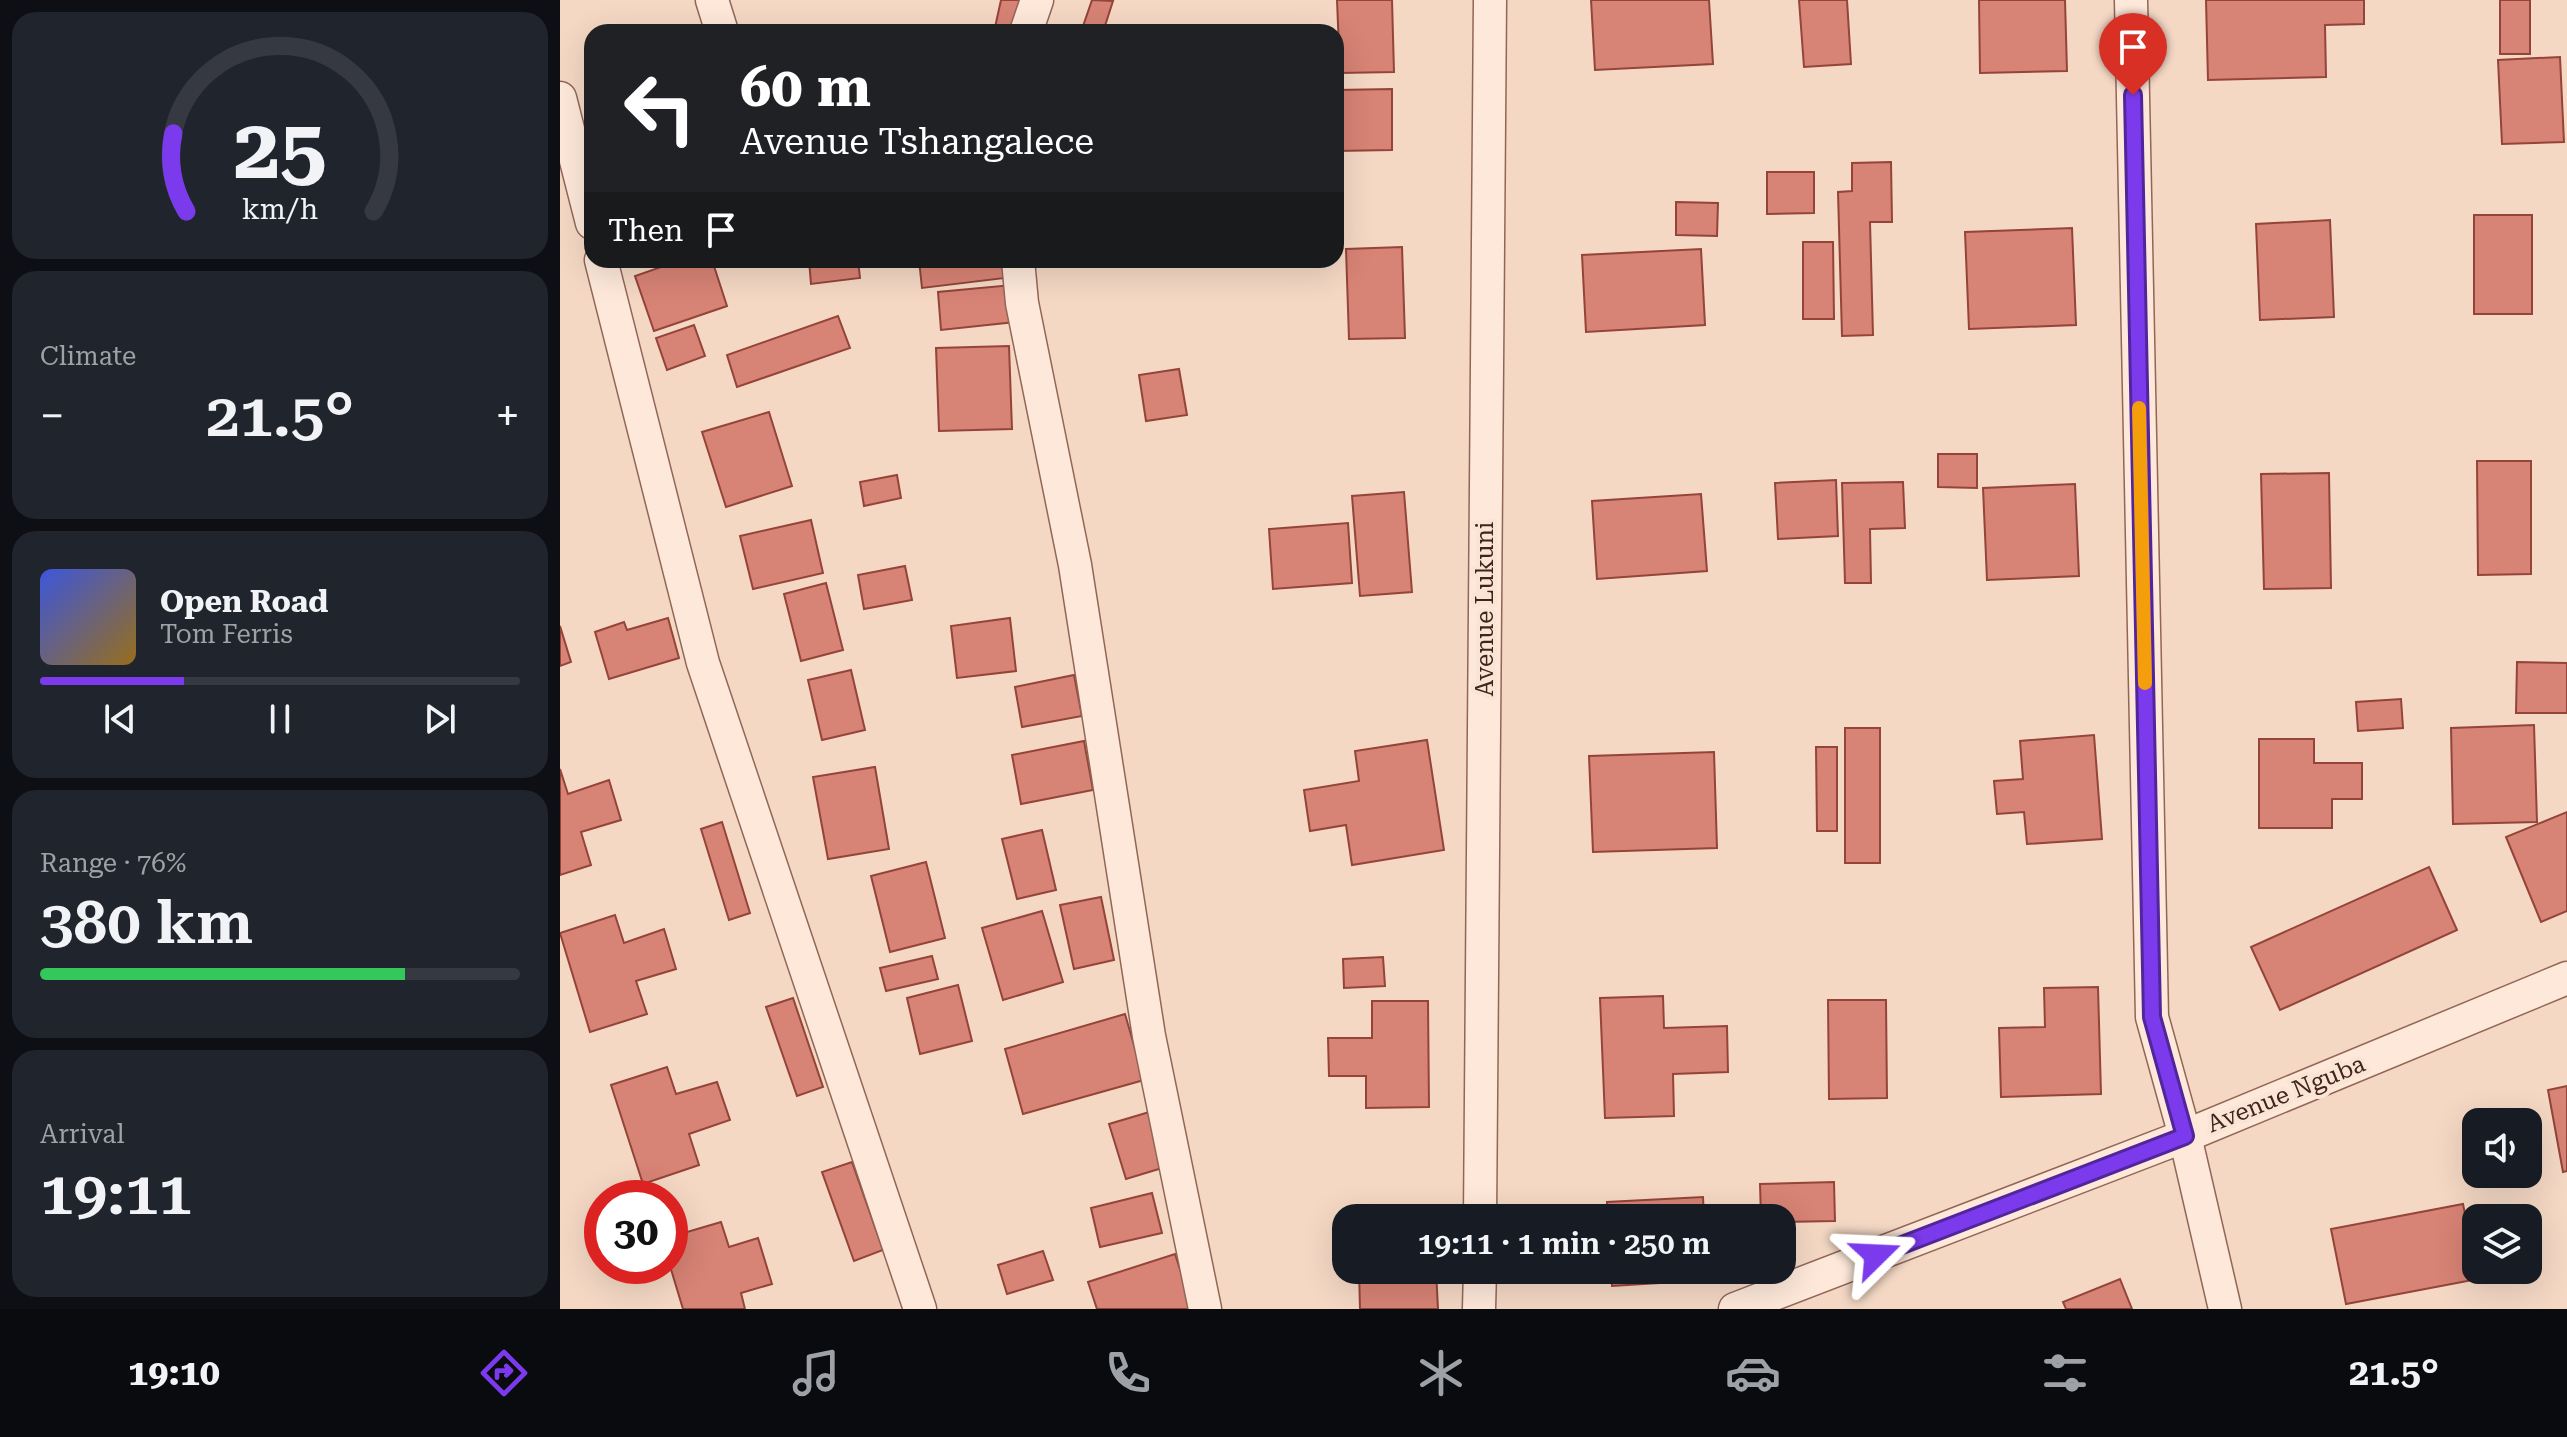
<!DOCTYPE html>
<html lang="en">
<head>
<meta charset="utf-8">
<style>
  body { margin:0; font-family:"Roboto Serif",serif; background:#20242c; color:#f1f3f6; height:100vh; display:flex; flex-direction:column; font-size:30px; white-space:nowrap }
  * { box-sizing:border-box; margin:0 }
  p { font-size:26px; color:#9ea1a6 }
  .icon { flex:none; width:44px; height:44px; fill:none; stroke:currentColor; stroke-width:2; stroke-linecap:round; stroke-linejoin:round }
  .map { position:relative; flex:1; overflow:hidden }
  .drawer { display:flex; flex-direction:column; gap:12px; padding:12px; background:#0d0f14; width:560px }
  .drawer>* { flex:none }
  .top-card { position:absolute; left:24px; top:24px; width:760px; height:244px; border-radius:24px; box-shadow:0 8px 32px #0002; background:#202124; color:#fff; overflow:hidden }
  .controls { position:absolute; left:1902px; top:1108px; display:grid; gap:16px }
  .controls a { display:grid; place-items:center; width:80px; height:80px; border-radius:16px; background:#171b24; box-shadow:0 8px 32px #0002; font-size:40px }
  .speed { position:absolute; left:24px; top:1180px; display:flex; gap:16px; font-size:40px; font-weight:700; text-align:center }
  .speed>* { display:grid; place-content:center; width:104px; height:104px; border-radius:50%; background:#171b24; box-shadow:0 8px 32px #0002; line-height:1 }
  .speed .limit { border:12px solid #d22; background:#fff; color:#111 }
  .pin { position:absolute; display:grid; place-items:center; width:68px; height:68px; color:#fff; margin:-82px -34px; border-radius:50% 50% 50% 0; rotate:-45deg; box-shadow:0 0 8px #0007 }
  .pin .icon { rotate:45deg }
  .me { position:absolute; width:88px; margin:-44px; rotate:69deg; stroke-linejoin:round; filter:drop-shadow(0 0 6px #0008) }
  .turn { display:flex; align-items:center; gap:28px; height:168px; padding:0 24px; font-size:36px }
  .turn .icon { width:104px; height:104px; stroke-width:2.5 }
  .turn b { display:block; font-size:56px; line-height:68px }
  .then { display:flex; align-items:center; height:76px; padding:0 24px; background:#0003; gap:16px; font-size:30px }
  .big { font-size:60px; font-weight:600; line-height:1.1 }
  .drawer .widget { flex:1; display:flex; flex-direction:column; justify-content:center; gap:12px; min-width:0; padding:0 28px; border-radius:24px; background:#20242c }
  .drawer .dial { align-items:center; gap:0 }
  .dial svg { height:208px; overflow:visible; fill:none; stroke:#363941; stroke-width:7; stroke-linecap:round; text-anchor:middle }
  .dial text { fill:#f1f3f6; stroke:none }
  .song { display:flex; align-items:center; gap:24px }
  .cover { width:96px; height:96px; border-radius:12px; background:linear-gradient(135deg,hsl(230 70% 55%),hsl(40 70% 35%)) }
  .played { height:8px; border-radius:4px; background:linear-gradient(90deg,#7c3aed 30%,#363941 30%) }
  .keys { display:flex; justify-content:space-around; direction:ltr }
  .heat { display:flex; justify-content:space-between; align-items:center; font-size:44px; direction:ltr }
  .charge { height:12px; border-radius:6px; background:linear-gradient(90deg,#34c759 76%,#363941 0) }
  .trip { position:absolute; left:772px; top:1204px; width:464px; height:80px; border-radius:24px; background:#171b24; box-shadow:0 8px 32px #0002; font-weight:600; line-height:80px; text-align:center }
  .tabs { display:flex; height:128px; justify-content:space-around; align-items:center; background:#090b0e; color:#9ea1a6 }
  .tabs .icon { width:56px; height:56px }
  .tabs .selected { color:#7c3aed }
  .tabs b { font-size:36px; color:#f1f3f6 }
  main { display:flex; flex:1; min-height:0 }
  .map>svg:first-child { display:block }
  .building { fill:#d78375; stroke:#944439; stroke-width:2 }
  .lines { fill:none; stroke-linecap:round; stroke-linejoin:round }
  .street-casing { stroke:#926657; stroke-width:35 }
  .street { stroke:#fde8d9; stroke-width:32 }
  .route-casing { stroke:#51269a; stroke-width:20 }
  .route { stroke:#7c3aed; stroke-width:14 }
  .slow { stroke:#f59e0b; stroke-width:14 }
  .labels { text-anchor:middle; stroke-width:8; stroke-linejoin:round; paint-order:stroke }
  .street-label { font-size:24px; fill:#40241d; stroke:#fae5d5 }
</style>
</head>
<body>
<main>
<section class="drawer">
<div class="widget dial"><svg viewBox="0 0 100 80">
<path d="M14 69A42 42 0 1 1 86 69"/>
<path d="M14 69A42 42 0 0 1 9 39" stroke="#7c3aed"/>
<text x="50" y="56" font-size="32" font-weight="700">25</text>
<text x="50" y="72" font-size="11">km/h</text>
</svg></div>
<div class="widget"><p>Climate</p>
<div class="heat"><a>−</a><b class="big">21.5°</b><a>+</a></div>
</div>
<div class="widget">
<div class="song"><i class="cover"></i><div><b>Open Road</b><p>Tom Ferris</p></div></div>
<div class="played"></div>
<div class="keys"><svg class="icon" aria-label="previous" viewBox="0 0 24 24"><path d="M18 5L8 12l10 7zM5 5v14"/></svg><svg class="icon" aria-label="pause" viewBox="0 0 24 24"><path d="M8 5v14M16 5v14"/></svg><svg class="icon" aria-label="next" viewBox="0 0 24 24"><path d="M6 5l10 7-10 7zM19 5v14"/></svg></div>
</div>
<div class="widget"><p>Range · 76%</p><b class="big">380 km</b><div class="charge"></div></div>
<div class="widget"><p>Arrival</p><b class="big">19:11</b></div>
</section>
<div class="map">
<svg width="2007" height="1309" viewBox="0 0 2007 1309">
  <rect width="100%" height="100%" fill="#f4d8c4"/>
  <!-- building -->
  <g class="building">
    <polygon points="441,0 463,0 456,32 434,32"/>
    <polygon points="532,0 553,1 543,32 521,32"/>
    <polygon points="777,0 832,0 834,72 780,73"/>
    <polygon points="1031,0 1149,0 1153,64 1035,70"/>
    <polygon points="1239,0 1287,0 1291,64 1244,67"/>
    <polygon points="1419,0 1505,0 1507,71 1420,73"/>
    <polygon points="1646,0 1804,0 1804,24 1765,25 1766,77 1648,80"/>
    <rect x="1940" y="0" width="30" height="54"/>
    <polygon points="2000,57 2004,142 1942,144 1938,60"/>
    <polygon points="832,89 832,150 776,151 776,90"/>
    <polygon points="1331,162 1332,222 1310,222 1313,335 1282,336 1278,192 1292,191 1292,163"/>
    <polygon points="1207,172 1254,172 1254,213 1207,214"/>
    <polygon points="1116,202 1158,203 1157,236 1116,235"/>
    <rect x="1914" y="215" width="58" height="99"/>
    <polygon points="1770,220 1774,317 1700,320 1696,224"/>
    <polygon points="1512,228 1516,325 1409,329 1405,232"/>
    <polygon points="1243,242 1273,242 1274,319 1243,319"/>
    <polygon points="842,247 845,338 789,339 786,249"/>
    <polygon points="1141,249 1145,325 1026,332 1022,255"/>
    <polygon points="121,260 152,260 167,306 94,331 75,276"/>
    <polygon points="249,260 298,260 300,278 251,284"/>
    <polygon points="359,260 443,260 445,278 362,288"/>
    <polygon points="452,285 455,322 381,330 378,292"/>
    <polygon points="278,316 290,348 177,387 167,355"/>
    <polygon points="134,325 145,356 107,370 96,338"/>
    <polygon points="449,346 452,429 379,431 376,348"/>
    <polygon points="619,369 627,415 586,421 579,375"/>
    <polygon points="209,412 232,486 166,507 142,432"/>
    <polygon points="1378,454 1417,454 1417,488 1378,487"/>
    <polygon points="1917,461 1971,461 1971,574 1918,575"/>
    <polygon points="1769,473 1771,588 1704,589 1701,474"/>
    <polygon points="337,475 341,498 304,506 300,482"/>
    <polygon points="1276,480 1278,536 1218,539 1215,483"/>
    <polygon points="1343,482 1345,528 1310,529 1311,583 1285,583 1282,483"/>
    <polygon points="1515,484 1519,576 1427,580 1423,488"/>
    <polygon points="844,492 852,592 800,596 792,496"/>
    <polygon points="1141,494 1147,571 1037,579 1032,501"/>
    <polygon points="251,520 263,573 193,589 180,536"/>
    <polygon points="788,523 792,583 713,589 709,529"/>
    <polygon points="345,566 352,600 304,609 298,575"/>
    <polygon points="266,583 283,650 241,661 224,594"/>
    <polygon points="108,618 119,658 49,679 35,632 64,622 67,630"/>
    <polygon points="450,618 456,671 397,678 391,626"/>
    <polygon points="0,626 11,662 0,666"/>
    <polygon points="1957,662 2007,663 2007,713 1956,713"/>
    <polygon points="291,670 305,730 262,740 248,680"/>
    <polygon points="514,675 522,716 462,727 455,687"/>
    <polygon points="1841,699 1843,728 1798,731 1796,702"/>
    <polygon points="1974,725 1977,822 1893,824 1891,728"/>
    <rect x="1285" y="728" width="35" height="135"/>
    <polygon points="1534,735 1542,839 1467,844 1464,812 1437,814 1434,781 1463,779 1460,741"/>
    <polygon points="1699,739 1754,739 1754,763 1802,763 1802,799 1772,799 1772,828 1699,828"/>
    <polygon points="867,740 884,850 792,865 786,825 750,831 744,790 799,781 795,751"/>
    <polygon points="524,741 533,790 461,804 452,755"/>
    <polygon points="1256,747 1277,747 1277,831 1257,831"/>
    <polygon points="1154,752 1157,848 1033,852 1029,756"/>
    <polygon points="315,767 329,849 268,859 253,777"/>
    <polygon points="0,769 8,794 49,780 61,820 21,832 31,865 0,875"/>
    <polygon points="2007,812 2007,911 1981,922 1946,837"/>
    <polygon points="162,822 190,913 169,920 141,829"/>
    <polygon points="482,830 496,890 457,899 442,839"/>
    <polygon points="366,862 385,938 330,952 311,876"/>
    <polygon points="1869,867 1897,930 1720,1010 1691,947"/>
    <polygon points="541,897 554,960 514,969 500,905"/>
    <polygon points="482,911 503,982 443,1000 422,928"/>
    <polygon points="55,915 64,943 104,929 116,969 76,981 87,1014 30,1032 0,933"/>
    <polygon points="372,956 378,979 326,991 320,968"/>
    <polygon points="823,957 825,986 784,988 783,959"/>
    <polygon points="398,985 412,1041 360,1054 347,998"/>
    <polygon points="1538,987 1541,1094 1441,1097 1439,1028 1485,1027 1484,988"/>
    <polygon points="1103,996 1104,1028 1167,1026 1168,1072 1113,1074 1114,1116 1045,1118 1040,998"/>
    <polygon points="233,998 263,1087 237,1096 206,1007"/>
    <polygon points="1268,1000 1326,1000 1327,1098 1269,1099"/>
    <polygon points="812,1001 868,1001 869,1107 806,1108 806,1076 769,1076 768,1038 812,1038"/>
    <polygon points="565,1014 584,1080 463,1114 445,1049"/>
    <polygon points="107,1067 116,1094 157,1082 170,1120 129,1134 139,1165 83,1184 51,1085"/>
    <polygon points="2007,1086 2007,1171 2003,1172 1988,1090"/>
    <polygon points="596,1110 612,1165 566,1179 549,1124"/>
    <polygon points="292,1162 323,1250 294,1261 262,1172"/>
    <polygon points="1274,1182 1275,1221 1222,1222 1222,1218 1201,1218 1200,1184"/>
    <polygon points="592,1193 602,1233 540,1247 531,1208"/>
    <polygon points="1143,1197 1144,1218 1048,1218 1047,1202"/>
    <polygon points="1903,1204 1918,1279 1786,1304 1771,1229"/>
    <polygon points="161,1222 169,1247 198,1238 212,1284 181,1293 185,1309 123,1309 110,1266 110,1237"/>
    <polygon points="483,1251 493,1280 447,1294 438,1265"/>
    <polygon points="615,1254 633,1309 537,1309 528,1282"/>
    <polygon points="799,1270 876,1270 878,1309 800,1309"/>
    <polygon points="1051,1270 1147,1270 1148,1280 1052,1286"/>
    <polygon points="1560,1279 1572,1309 1506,1309 1503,1302"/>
  </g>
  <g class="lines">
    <!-- street casing -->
    <g class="street-casing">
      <g id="street">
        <polyline points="152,0 162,32"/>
        <polyline points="1571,0 1592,1017 1625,1136 1665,1309"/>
        <polyline points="466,32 477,0"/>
        <polyline points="0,98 32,223"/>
        <polyline points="41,260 143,663 360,1309"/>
        <polyline points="458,260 462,303 515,565 589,1036 645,1309"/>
        <polyline points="920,1218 930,0"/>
        <polyline points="919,1309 920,1270"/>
        <polyline points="1175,1309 1625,1136 2007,978"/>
      </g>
    </g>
    <!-- street -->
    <use href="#street" class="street"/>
  </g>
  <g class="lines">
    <!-- route casing -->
    <g class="route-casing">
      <polyline id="route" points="1316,1255 1625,1136 1592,1017 1573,95"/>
    </g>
    <!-- route -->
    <use href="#route" class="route"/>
    <!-- slow -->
    <polyline class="slow" points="1579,408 1585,683"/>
  </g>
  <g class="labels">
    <!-- street labels -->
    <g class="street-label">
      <text transform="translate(925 609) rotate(-90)" y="8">Avenue Lukuni</text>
      <text transform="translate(1726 1094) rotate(-22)" y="8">Avenue Nguba</text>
    </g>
  </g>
</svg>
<div class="controls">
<a><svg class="icon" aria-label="sound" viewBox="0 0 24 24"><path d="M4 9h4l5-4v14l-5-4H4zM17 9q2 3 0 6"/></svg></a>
<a><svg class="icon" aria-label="layers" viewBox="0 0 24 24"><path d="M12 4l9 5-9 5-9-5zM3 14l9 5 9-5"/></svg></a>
</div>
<div class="speed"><div class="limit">30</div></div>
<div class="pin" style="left:1573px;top:95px;background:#d93025"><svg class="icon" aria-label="arrive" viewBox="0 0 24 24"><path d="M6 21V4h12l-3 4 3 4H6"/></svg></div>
<svg class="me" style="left:1316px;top:1255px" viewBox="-20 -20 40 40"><path d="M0-17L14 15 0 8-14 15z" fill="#7c3aed" stroke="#fff" stroke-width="4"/></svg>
<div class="trip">19:11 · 1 min · 250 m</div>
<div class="top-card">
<div class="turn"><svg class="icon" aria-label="left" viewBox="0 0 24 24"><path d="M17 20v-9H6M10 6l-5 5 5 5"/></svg><div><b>60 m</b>Avenue Tshangalece</div></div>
<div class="then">Then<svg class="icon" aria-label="arrive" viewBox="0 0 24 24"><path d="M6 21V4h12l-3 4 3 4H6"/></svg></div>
</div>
</div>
</main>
<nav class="tabs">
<b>19:10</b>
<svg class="icon selected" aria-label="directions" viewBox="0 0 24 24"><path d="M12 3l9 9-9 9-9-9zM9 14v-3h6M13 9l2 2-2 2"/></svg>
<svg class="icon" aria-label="music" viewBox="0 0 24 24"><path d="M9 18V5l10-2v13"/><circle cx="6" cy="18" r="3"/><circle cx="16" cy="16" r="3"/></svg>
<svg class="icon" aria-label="phone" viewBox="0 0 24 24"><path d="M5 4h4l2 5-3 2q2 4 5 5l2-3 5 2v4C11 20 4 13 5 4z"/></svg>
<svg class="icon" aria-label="climate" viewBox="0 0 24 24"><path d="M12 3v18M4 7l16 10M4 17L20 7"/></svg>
<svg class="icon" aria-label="car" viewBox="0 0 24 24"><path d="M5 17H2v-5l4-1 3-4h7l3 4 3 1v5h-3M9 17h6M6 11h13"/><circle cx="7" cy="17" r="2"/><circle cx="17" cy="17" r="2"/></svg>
<svg class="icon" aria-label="filters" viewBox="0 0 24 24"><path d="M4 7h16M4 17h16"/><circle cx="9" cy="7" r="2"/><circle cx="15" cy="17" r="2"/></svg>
<b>21.5°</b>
</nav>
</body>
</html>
